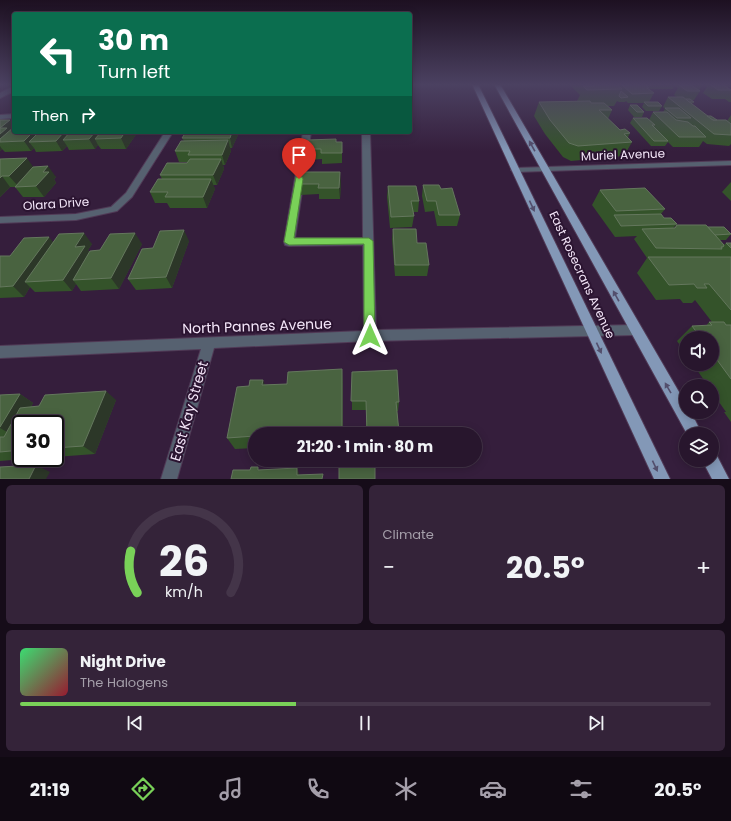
<!DOCTYPE html>
<html lang="en">
<head>
<meta charset="utf-8">
<style>
  body { margin:0; font-family:Poppins,sans-serif; background:#342339; color:#f1f3f6; height:100vh; display:flex; flex-direction:column; font-size:15px; white-space:nowrap }
  * { box-sizing:border-box; margin:0 }
  p { font-size:13px; color:#a59faa }
  .icon { flex:none; width:22px; height:22px; fill:none; stroke:currentColor; stroke-width:2; stroke-linecap:round; stroke-linejoin:round }
  .map { position:relative; height:479px; overflow:hidden }
  .side { display:flex; flex-direction:column; gap:6px; padding:6px; background:#160c19; flex:1 }
  .side>* { flex:none }
  .hud { position:absolute; left:12px; top:12px; width:400px; height:122px; border-radius:4px; box-shadow:0 2px 10px #0003,0 0 0 1px #443549; background:#0b6e4f; color:#fff; overflow:hidden }
  .tools { position:absolute; left:679px; top:331px; display:grid; gap:8px }
  .tools a { display:grid; place-items:center; width:40px; height:40px; border-radius:50%; background:#28162d; box-shadow:0 2px 10px #0003,0 0 0 1px #443549; font-size:20px }
  .speed { position:absolute; left:12px; top:415px; display:flex; gap:8px; font-size:20px; font-weight:700; text-align:center }
  .speed>* { display:grid; place-content:center; width:52px; height:52px; border-radius:50%; background:#28162d; box-shadow:0 2px 10px #0003,0 0 0 1px #443549; line-height:1 }
  .speed .limit { border:2px solid #111; border-radius:6px; background:#fff; color:#111 }
  .pin { position:absolute; display:grid; place-items:center; width:34px; height:34px; color:#fff; margin:-41px -17px; border-radius:50% 50% 50% 0; rotate:-45deg; box-shadow:0 0 4px #0007 }
  .pin .icon { rotate:45deg }
  .me { position:absolute; width:44px; margin:-22px; rotate:0deg; stroke-linejoin:round; filter:drop-shadow(0 0 3px #0008) }
  .turn { display:flex; align-items:center; gap:14px; height:84px; padding:0 20px; font-size:18px }
  .turn .icon { width:52px; height:52px; stroke-width:2.5 }
  .turn b { display:block; font-size:28px; line-height:34px }
  .then { display:flex; align-items:center; height:38px; padding:0 20px; background:#0003; gap:8px; font-size:15px }
  .big { font-size:30px; font-weight:700; line-height:1.1 }
  .side .tile { flex:1; display:flex; flex-direction:column; justify-content:center; gap:6px; min-width:0; padding:0 14px; border-radius:6px; background:#342339 }
  .side .dial { align-items:center; gap:0 }
  .dial svg { height:104px; overflow:visible; fill:none; stroke:#443549; stroke-width:7; stroke-linecap:round; text-anchor:middle }
  .dial text { fill:#f1f3f6; stroke:none }
  .song { display:flex; align-items:center; gap:12px }
  .cover { width:48px; height:48px; border-radius:6px; background:linear-gradient(135deg,hsl(140 70% 55%),hsl(350 70% 35%)) }
  .played { height:4px; border-radius:2px; background:linear-gradient(90deg,#79d158 40%,#443549 40%) }
  .keys { display:flex; justify-content:space-around; direction:ltr }
  .heat { display:flex; justify-content:space-between; align-items:center; font-size:22px; direction:ltr }
  .side .tiles { flex:1; display:grid; gap:6px; grid-template-columns:1fr 1fr }
  .tile:last-child { grid-column:span 2 }
  .trip { position:absolute; left:248px; top:427px; width:234px; height:40px; border-radius:20px; background:#28162d; box-shadow:0 2px 10px #0003,0 0 0 1px #443549; font-weight:700; line-height:40px; text-align:center }
  .dock { display:flex; height:64px; justify-content:space-around; align-items:center; background:#100912; color:#a59faa }
  .dock .icon { width:28px; height:28px }
  .dock .selected { color:#79d158 }
  .dock b { font-size:18px; color:#f1f3f6 }
  .map>svg:first-child { display:block }
  .lines { fill:none; stroke-linecap:round; stroke-linejoin:round }
  .street-casing { stroke:#503a56; stroke-width:2 }
  .primary-casing { stroke:#503a56; stroke-width:2 }
  .street { fill:#566170; fill-rule:evenodd }
  .primary { fill:#8398b7; fill-rule:evenodd }
  .wall { fill:#34532a }
  .shaded-wall { fill:#2c3728 }
  .building { fill:#496340; stroke:#64775d }
  .oneway { fill:#534f6d }
  .route { fill:#79d158; stroke:#4f8839 }
  .labels { text-anchor:middle; stroke-width:4; stroke-linejoin:round; paint-order:stroke }
  .street-label { font-size:12px; fill:#f4e6f9; stroke:#2b1431 }
  .near-street-label { font-size:14px; fill:#f4e6f9; stroke:#2b1431 }
</style>
</head>
<body>
<div class="map">
<svg width="731" height="479" viewBox="0 0 731 479">
  <rect width="100%" height="100%" fill="#351e3c"/>
  <g class="lines">
    <!-- street casing -->
    <g class="street-casing">
      <g id="street">
        <polygon points="14,86 14,91 0,98 0,93"/>
        <polygon points="14,114 14,118 0,119 0,115"/>
        <polygon points="165,132 173,132 132,197 117,211 76,220 0,223 0,217 76,214 111,207 126,193"/>
        <polygon points="303,132 311,132 295,238 363,238 362,132 370,132 376,330 635,325 639,326 641,330 639,334 635,335 370,341 214,348 177,479 161,479 201,349 0,358 0,346 364,331 363,245 289,246 285,245 284,242"/>
        <polygon points="731,161 731,165 515,172 511,170 515,168"/>
      </g>
    </g>
    <!-- primary casing -->
    <g class="primary-casing">
      <g id="primary">
        <polygon points="472,84 478,84 670,479 654,479"/>
        <polygon points="494,84 500,84 686,404 686,412 691,412 702,434 687,434"/>
        <polygon points="712,453 716,454 729,479 712,479 702,460 712,460"/>
      </g>
    </g>
    <!-- street -->
    <use href="#street" class="street"/>
    <!-- primary -->
    <use href="#primary" class="primary"/>
  </g>
  <!-- wall -->
  <g class="wall">
    <polygon points="569,84 703,84 699,90 700,91 694,100 692,100 694,102 692,104 707,116 717,120 727,121 731,115 731,144 729,146 707,144 703,141 699,147 673,147 668,142 665,146 651,146 630,123 633,118 649,120 653,112 663,112 665,109 663,107 668,97 677,97 674,95 678,88 674,85 673,89 649,89 654,93 649,102 662,106 659,111 646,111 642,107 644,103 628,103 626,101 625,102 619,102 617,101 614,106 608,106 612,110 608,119 620,130 630,133 628,137 632,142 624,156 571,161 563,157 545,134 534,116 539,102 577,101 580,95"/>
    <polygon points="703,84 731,84 731,87 727,87 730,89 731,89 731,102 729,102 725,99 712,99 703,93 707,87"/>
    <polygon points="630,105 644,112 642,117 634,117 628,110"/>
    <polygon points="0,120 14,132 137,133 126,149 101,149 98,145 95,149 69,150 67,146 62,151 36,152 34,148 31,151 5,152 2,149 0,151"/>
    <polygon points="186,132 237,132 238,135 232,148 230,148 231,151 225,165 223,165 224,169 217,185 213,185 215,189 207,208 170,208 167,203 155,203 150,192 162,179 160,175 187,163 188,162 179,162 175,151 184,141 182,138"/>
    <polygon points="336,142 342,152 342,163 322,164 322,159 307,160 306,149"/>
    <polygon points="0,159 33,167 56,177 54,179 56,183 44,197 23,197 15,187 10,187 0,197"/>
    <polygon points="341,182 340,199 319,199 319,194 300,195 298,184"/>
    <polygon points="731,182 731,201 722,192"/>
    <polygon points="423,185 441,189 460,215 457,226 437,226 434,211 425,212 422,196"/>
    <polygon points="388,186 419,201 418,212 413,212 414,216 412,227 390,228 387,197"/>
    <polygon points="600,190 665,209 661,214 664,218 677,224 673,228 674,228 677,225 708,227 731,234 726,240 720,240 724,245 726,243 731,243 731,422 724,412 726,412 712,392 712,386 708,386 693,364 712,364 712,338 686,338 686,354 677,341 692,326 706,326 709,322 712,322 695,300 692,303 683,303 680,299 656,300 637,273 647,258 634,239 637,236 615,237 592,205"/>
    <polygon points="393,229 417,243 429,265 427,276 395,276 392,239"/>
    <polygon points="189,241 172,288 136,290 128,279 153,248"/>
    <polygon points="53,242 92,244 88,250 89,252 142,244 119,289 81,291 76,284 72,291 35,292 30,287 24,297 0,298 0,256 10,256"/>
    <polygon points="352,372 399,402 398,411 397,411 399,432 398,434 366,434 366,410 352,410"/>
    <polygon points="343,383 343,434 255,434 255,448 235,449 227,438 265,385"/>
    <polygon points="20,394 33,403 31,407 116,400 95,454 55,457 55,424 21,424 21,458 37,458 0,461 0,437 5,437 0,437 0,395"/>
  </g>
  <!-- shaded-wall -->
  <g class="shaded-wall">
    <polygon points="10,120 14,125 14,132 0,142 0,128"/>
    <polygon points="33,132 50,132 29,142 34,148 31,151 24,141"/>
    <polygon points="64,132 75,132 63,140 67,146 62,151 56,141"/>
    <polygon points="95,132 108,132 95,139 98,145 95,149 89,139"/>
    <polygon points="125,132 136,132 137,133 126,149 121,138"/>
    <polygon points="232,132 237,132 238,135 232,148 230,138"/>
    <polygon points="228,140 231,151 225,165 222,155"/>
    <polygon points="0,146 2,149 0,151"/>
    <polygon points="27,158 34,168 18,186 9,176"/>
    <polygon points="221,159 224,169 217,185 213,175"/>
    <polygon points="48,166 56,177 54,179 56,183 44,197 36,186 43,172"/>
    <polygon points="340,172 341,182 340,199 339,188"/>
    <polygon points="2,176 10,187 0,197 0,178"/>
    <polygon points="211,179 215,189 207,208 203,197"/>
    <polygon points="184,230 189,241 172,288 166,277"/>
    <polygon points="84,233 92,244 88,250 93,257 73,280 76,284 72,291 63,280 75,247"/>
    <polygon points="135,233 142,244 119,289 111,278"/>
    <polygon points="49,237 58,248 25,282 30,287 24,297 13,286"/>
    <polygon points="342,369 343,383 343,434 342,434"/>
    <polygon points="263,380 268,393 262,385"/>
    <polygon points="106,391 116,400 95,454 83,446"/>
    <polygon points="20,394 33,403 14,436 0,428"/>
    <polygon points="36,465 50,472 46,479 29,479"/>
    <polygon points="297,468 300,476 297,475"/>
  </g>
  <!-- building -->
  <g class="building">
    <polygon points="592,84 616,84 622,89 587,90 583,86 594,86"/>
    <polygon points="628,84 650,84 651,85 646,85 649,88 647,88 654,93 632,94 622,85 629,85"/>
    <polygon points="710,84 722,84 731,90 718,90"/>
    <polygon points="679,85 691,85 700,91 687,91"/>
    <polygon points="621,91 628,97 621,98 619,96"/>
    <polygon points="668,97 683,97 713,120 726,120 731,124 731,135 714,134"/>
    <polygon points="686,99 690,99 694,102 689,102"/>
    <polygon points="590,101 591,103 604,103 612,110 599,110 620,130 625,129 630,133 624,134 632,142 578,146 569,143 550,120 539,102"/>
    <polygon points="644,102 658,102 662,106 648,106"/>
    <polygon points="630,105 637,105 644,112 637,112"/>
    <polygon points="665,108 679,108 691,118 677,118"/>
    <polygon points="653,112 667,112 676,120 688,122 693,126 695,126 706,137 679,137"/>
    <polygon points="707,116 711,116 717,120 713,120"/>
    <polygon points="633,118 647,118 655,125 652,125 668,141 654,141"/>
    <polygon points="0,120 10,120 0,128 7,128 0,134"/>
    <polygon points="14,127 14,132 33,132 24,141 0,142 0,139"/>
    <polygon points="39,132 64,132 56,141 29,142"/>
    <polygon points="70,132 95,132 89,139 63,140"/>
    <polygon points="101,132 125,132 121,138 95,139"/>
    <polygon points="186,132 232,132 230,138 182,138"/>
    <polygon points="336,139 336,142 342,142 342,153 321,153 321,149 306,149 307,140"/>
    <polygon points="228,140 222,155 188,155 190,151 175,151 181,141"/>
    <polygon points="27,158 9,176 2,176 0,178 0,159"/>
    <polygon points="190,159 221,159 213,175 160,175 167,163 187,163"/>
    <polygon points="48,166 43,172 49,172 36,186 15,187 33,167"/>
    <polygon points="300,172 340,172 339,188 318,188 319,184 298,184"/>
    <polygon points="158,179 211,179 203,197 165,197 168,192 150,192"/>
    <polygon points="423,185 439,185 441,189 452,188 460,215 439,215 436,201 427,201"/>
    <polygon points="388,186 416,186 419,201 411,201 414,216 391,217"/>
    <polygon points="645,188 665,209 616,211 600,190"/>
    <polygon points="661,214 664,218 671,218 677,224 621,226 614,215"/>
    <polygon points="677,225 706,225 724,245 723,247 721,247 722,249 656,248 642,229 675,228"/>
    <polygon points="708,227 724,227 731,234 715,235"/>
    <polygon points="393,229 416,229 417,243 426,243 429,265 395,265"/>
    <polygon points="184,230 166,277 128,279 142,249 153,248 160,231"/>
    <polygon points="84,233 75,247 85,246 63,280 25,282 59,234"/>
    <polygon points="135,233 111,278 73,280 90,251 100,250 110,234"/>
    <polygon points="49,237 13,286 0,287 0,256 10,256 24,238"/>
    <polygon points="726,243 731,243 731,248"/>
    <polygon points="648,257 731,257 731,310 709,284 704,284 707,288 697,288 694,284 669,285"/>
    <polygon points="709,322 724,322 726,325 731,325 731,379 712,353 712,338 701,338 692,326 712,325"/>
    <polygon points="342,369 342,431 293,434 255,434 255,436 227,438 237,387 249,386 250,380 263,380 262,385 287,384 288,372"/>
    <polygon points="397,370 399,402 396,402 399,432 367,432 366,401 351,401 352,372"/>
    <polygon points="106,391 83,446 55,448 55,424 21,424 21,450 0,452 0,437 4,437 20,408 39,406 45,395"/>
    <polygon points="20,394 0,427 0,395"/>
    <rect x="339" y="460" width="36" height="19"/>
    <polygon points="36,465 29,479 0,479 0,467"/>
    <polygon points="251,467 258,467 258,470 297,468 297,475 323,474 322,479 231,479 233,470 250,470"/>
  </g>
  <!-- one-way arrows -->
  <defs><path id="oneway-solid" d="M-6-.8H1V-3.2L6.5 0L1 3.2V.8H-6Z"/></defs>
  <g class="oneway">
    <use href="#oneway-solid" transform="translate(532 146) rotate(-119)"/>
    <use href="#oneway-solid" transform="translate(532 206) rotate(65)"/>
    <use href="#oneway-solid" transform="translate(616 296) rotate(-119)"/>
    <use href="#oneway-solid" transform="translate(599 348) rotate(65)"/>
    <use href="#oneway-solid" transform="translate(668 388) rotate(-120)"/>
    <use href="#oneway-solid" transform="translate(655 466) rotate(65)"/>
  </g>
  <!-- sky -->
  <linearGradient id="sky" x2="0" y2="1"><stop stop-color="#1d1021"/><stop offset="0.56" stop-color="#4b4161"/><stop offset="1" stop-color="#4b4161" stop-opacity="0"/></linearGradient>
  <rect width="731" height="151" fill="url(#sky)"/>
  <!-- route -->
  <polygon class="route" points="296,177 302,177 303,179 294,238 369,238 373,241 375,336 374,340 370,341 366,340 364,336 364,244 289,245 284,242"/>
  <g class="labels">
    <!-- street labels -->
    <g class="street-label">
      <text transform="translate(623 155) rotate(-2)" y="4">Muriel Avenue</text>
      <text transform="translate(56 204) rotate(-4)" y="4">Olara Drive</text>
      <text transform="translate(582 275) rotate(65)" y="4">East Rosecrans Avenue</text>
    </g>
    <!-- near-street labels -->
    <g class="near-street-label">
      <text transform="translate(257 326) rotate(-2)" y="5">North Pannes Avenue</text>
      <text transform="translate(189 411) rotate(-74)" y="5">East Kay Street</text>
    </g>
  </g>
</svg>
<div class="tools">
<a><svg class="icon" aria-label="sound" viewBox="0 0 24 24"><path d="M4 9h4l5-4v14l-5-4H4zM17 9q2 3 0 6"/></svg></a>
<a><svg class="icon" aria-label="search" viewBox="0 0 24 24"><circle cx="10" cy="10" r="6"/><path d="M15 15l6 6"/></svg></a>
<a><svg class="icon" aria-label="layers" viewBox="0 0 24 24"><path d="M12 4l9 5-9 5-9-5zM3 14l9 5 9-5"/></svg></a>
</div>
<div class="speed"><div class="limit">30</div></div>
<div class="pin" style="left:299px;top:179px;background:#d93025"><svg class="icon" aria-label="arrive" viewBox="0 0 24 24"><path d="M6 21V4h12l-3 4 3 4H6"/></svg></div>
<svg class="me" style="left:370px;top:336px" viewBox="-20 -20 40 40"><path d="M0-17L14 15 0 8-14 15z" fill="#79d158" stroke="#fff" stroke-width="4"/></svg>
<div class="trip">21:20 · 1 min · 80 m</div>
<div class="hud">
<div class="turn"><svg class="icon" aria-label="left" viewBox="0 0 24 24"><path d="M17 20v-9H6M10 6l-5 5 5 5"/></svg><div><b>30 m</b>Turn left</div></div>
<div class="then">Then<svg class="icon" aria-label="right" viewBox="0 0 24 24"><path d="M7 20v-9h11M14 6l5 5-5 5"/></svg></div>
</div>
</div>
<section class="side">
<div class="tiles">
<div class="tile dial"><svg viewBox="0 0 100 80">
<path d="M14 69A42 42 0 1 1 86 69"/>
<path d="M14 69A42 42 0 0 1 9 37" stroke="#79d158"/>
<text x="50" y="56" font-size="32" font-weight="700">26</text>
<text x="50" y="72" font-size="11">km/h</text>
</svg></div>
<div class="tile"><p>Climate</p>
<div class="heat"><a>−</a><b class="big">20.5°</b><a>+</a></div>
</div>
<div class="tile">
<div class="song"><i class="cover"></i><div><b>Night Drive</b><p>The Halogens</p></div></div>
<div class="played"></div>
<div class="keys"><svg class="icon" aria-label="previous" viewBox="0 0 24 24"><path d="M18 5L8 12l10 7zM5 5v14"/></svg><svg class="icon" aria-label="pause" viewBox="0 0 24 24"><path d="M8 5v14M16 5v14"/></svg><svg class="icon" aria-label="next" viewBox="0 0 24 24"><path d="M6 5l10 7-10 7zM19 5v14"/></svg></div>
</div>
</div>
</section>
<nav class="dock">
<b>21:19</b>
<svg class="icon selected" aria-label="directions" viewBox="0 0 24 24"><path d="M12 3l9 9-9 9-9-9zM9 14v-3h6M13 9l2 2-2 2"/></svg>
<svg class="icon" aria-label="music" viewBox="0 0 24 24"><path d="M9 18V5l10-2v13"/><circle cx="6" cy="18" r="3"/><circle cx="16" cy="16" r="3"/></svg>
<svg class="icon" aria-label="phone" viewBox="0 0 24 24"><path d="M5 4h4l2 5-3 2q2 4 5 5l2-3 5 2v4C11 20 4 13 5 4z"/></svg>
<svg class="icon" aria-label="climate" viewBox="0 0 24 24"><path d="M12 3v18M4 7l16 10M4 17L20 7"/></svg>
<svg class="icon" aria-label="car" viewBox="0 0 24 24"><path d="M5 17H2v-5l4-1 3-4h7l3 4 3 1v5h-3M9 17h6M6 11h13"/><circle cx="7" cy="17" r="2"/><circle cx="17" cy="17" r="2"/></svg>
<svg class="icon" aria-label="filters" viewBox="0 0 24 24"><path d="M4 7h16M4 17h16"/><circle cx="9" cy="7" r="2"/><circle cx="15" cy="17" r="2"/></svg>
<b>20.5°</b>
</nav>
</body>
</html>
